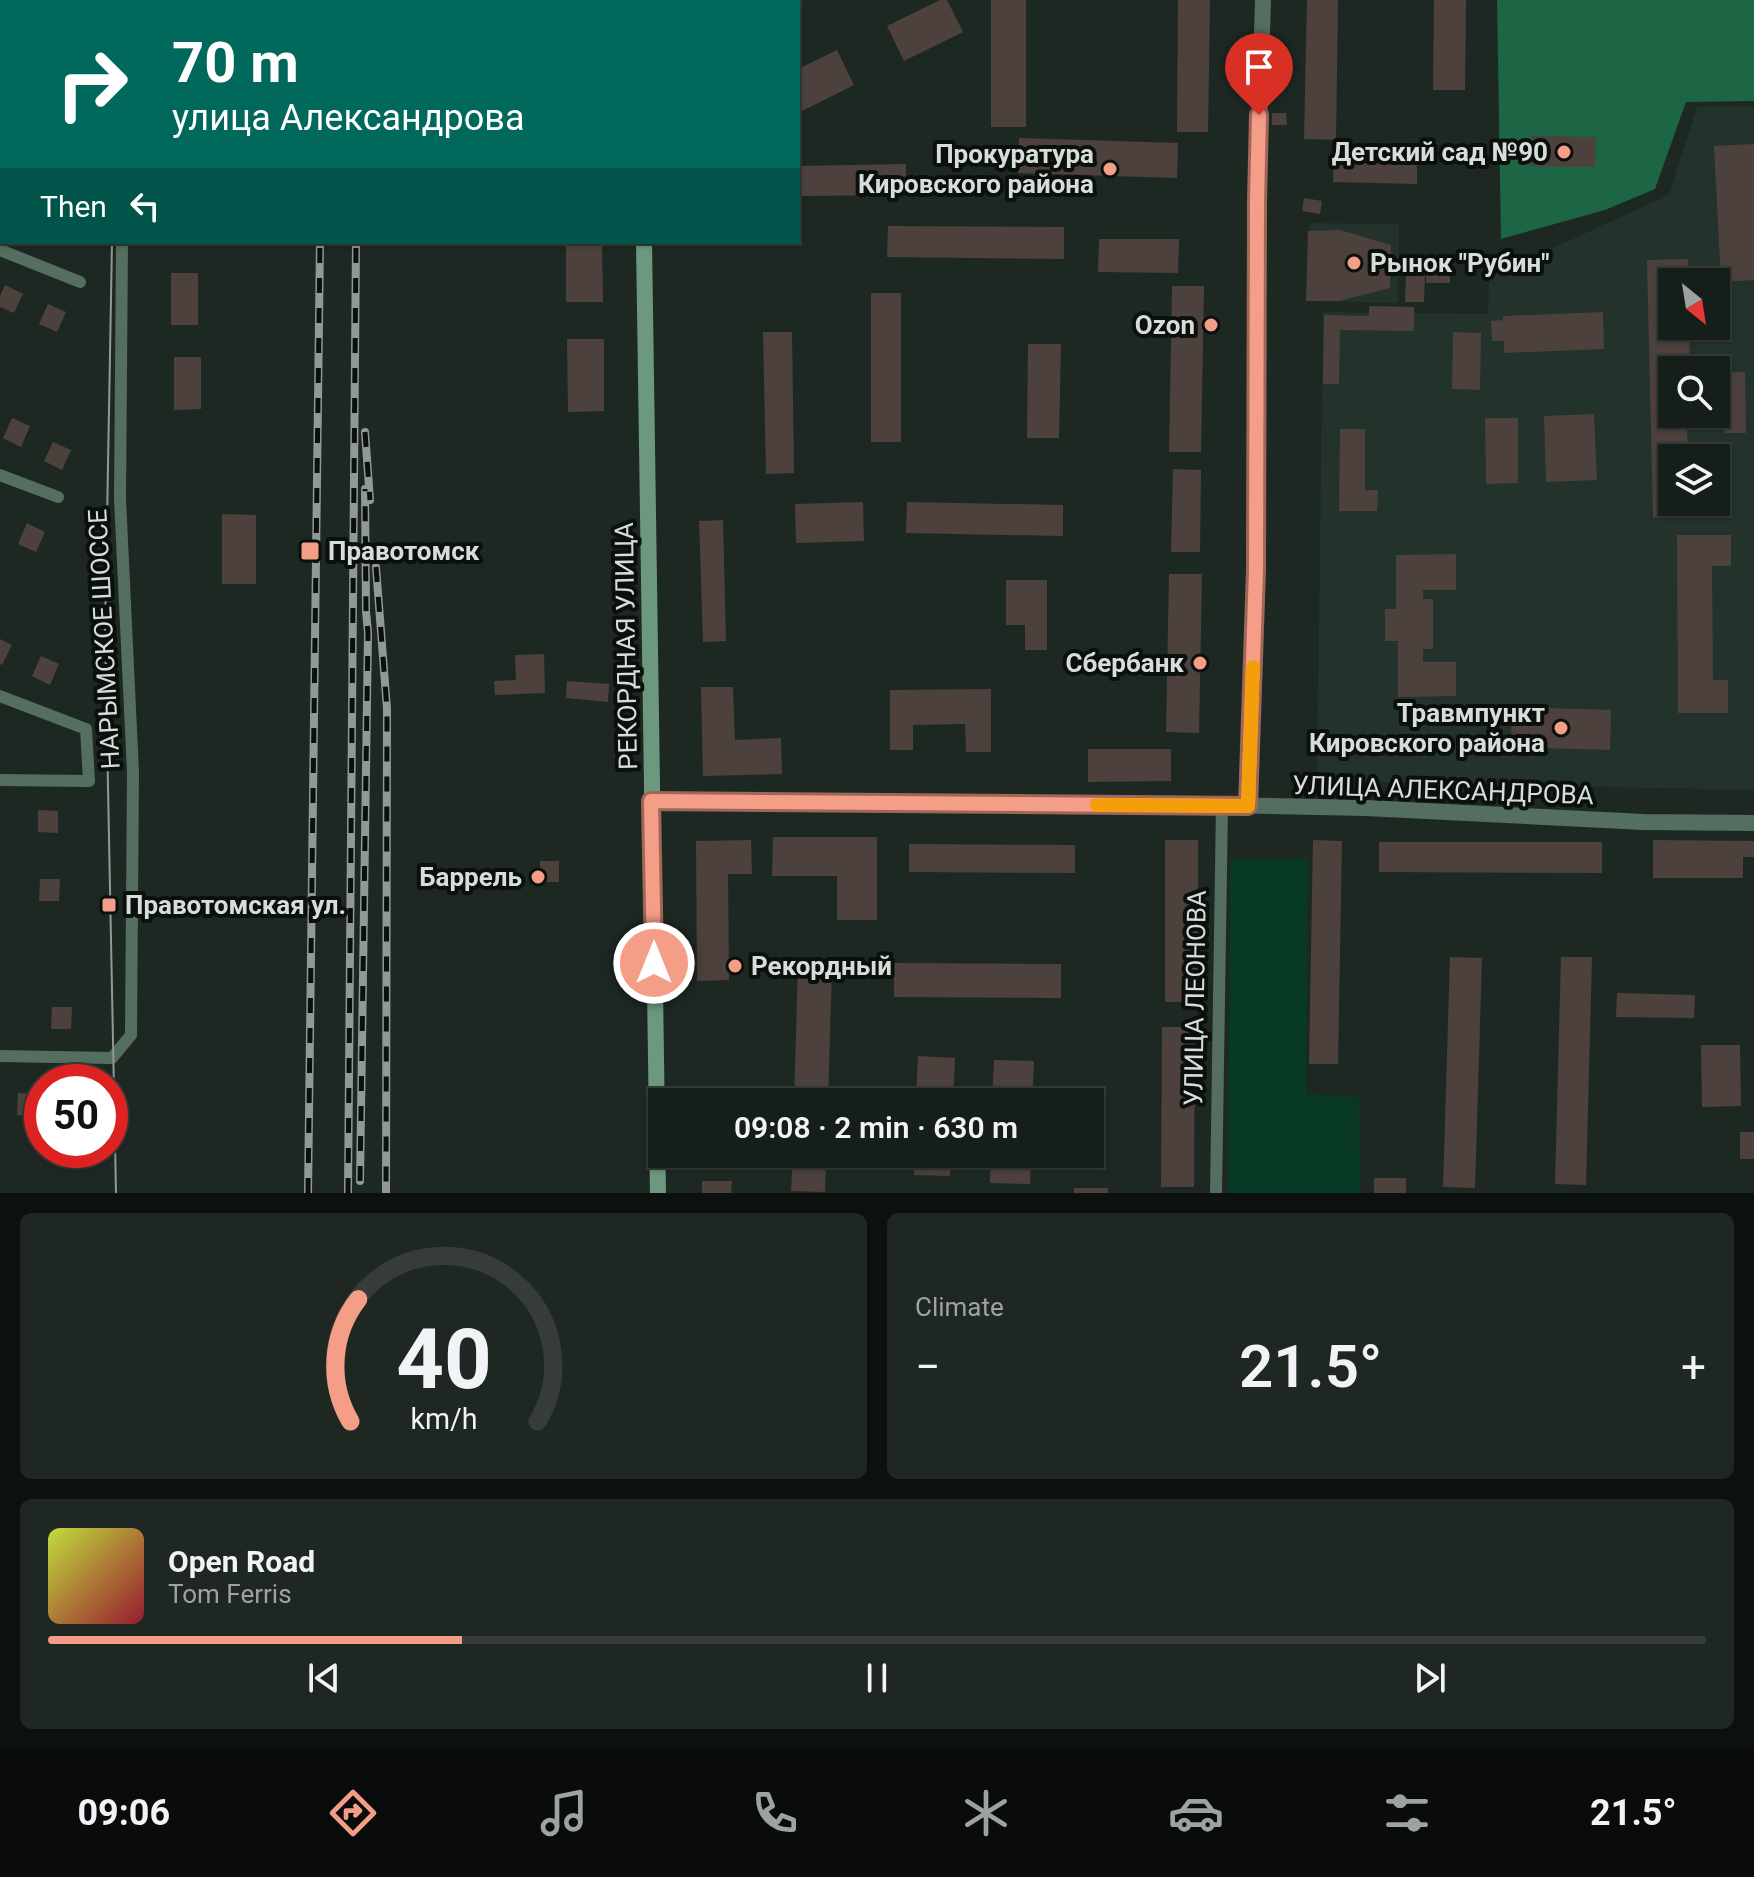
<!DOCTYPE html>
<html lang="en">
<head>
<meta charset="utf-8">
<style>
  body { margin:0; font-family:Roboto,sans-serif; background:#1f2723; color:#f1f3f6; height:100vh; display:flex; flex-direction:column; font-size:30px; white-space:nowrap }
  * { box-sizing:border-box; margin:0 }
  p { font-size:26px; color:#9ea2a2 }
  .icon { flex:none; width:44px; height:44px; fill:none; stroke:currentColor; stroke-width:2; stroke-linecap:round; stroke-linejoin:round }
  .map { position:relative; height:1193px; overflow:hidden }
  .panel { display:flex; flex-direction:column; gap:20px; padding:20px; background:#0c100e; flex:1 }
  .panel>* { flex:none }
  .banner { position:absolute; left:0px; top:0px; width:800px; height:244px; box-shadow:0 2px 6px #0004,0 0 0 2px #353c39; background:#00695c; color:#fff; overflow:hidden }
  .needle { width:52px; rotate:150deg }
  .buttons { position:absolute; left:1658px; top:268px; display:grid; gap:16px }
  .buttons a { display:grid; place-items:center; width:72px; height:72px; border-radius:0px; background:#161e1a; box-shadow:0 2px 6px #0004,0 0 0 2px #353c39; font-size:40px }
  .speed { position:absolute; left:24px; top:1064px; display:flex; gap:16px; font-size:40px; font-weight:700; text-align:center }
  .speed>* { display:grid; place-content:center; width:104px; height:104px; border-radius:50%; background:#161e1a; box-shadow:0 2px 6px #0004,0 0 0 2px #353c39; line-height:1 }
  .speed .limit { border:12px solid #d22; background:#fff; color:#111 }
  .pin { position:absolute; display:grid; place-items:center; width:68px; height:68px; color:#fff; margin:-82px -34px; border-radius:50% 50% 50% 0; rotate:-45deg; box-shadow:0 0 8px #0007 }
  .pin .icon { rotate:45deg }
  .me { position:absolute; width:88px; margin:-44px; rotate:0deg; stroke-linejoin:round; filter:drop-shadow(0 0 6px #0008) }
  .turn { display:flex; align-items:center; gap:28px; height:168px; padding:0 40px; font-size:36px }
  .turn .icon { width:104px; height:104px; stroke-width:2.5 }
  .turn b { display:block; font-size:56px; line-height:68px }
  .then { display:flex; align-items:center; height:76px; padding:0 40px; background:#0003; gap:16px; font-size:30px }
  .big { font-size:60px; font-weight:600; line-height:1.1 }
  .panel .card { flex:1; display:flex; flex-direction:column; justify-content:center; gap:12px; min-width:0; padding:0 28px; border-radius:12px; background:#1f2723 }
  .panel .dial { align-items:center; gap:0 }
  .dial svg { height:208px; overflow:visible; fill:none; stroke:#353c39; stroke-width:7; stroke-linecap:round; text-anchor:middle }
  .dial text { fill:#f1f3f6; stroke:none }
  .song { display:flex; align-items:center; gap:24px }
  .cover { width:96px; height:96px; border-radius:12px; background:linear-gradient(135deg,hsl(70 70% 55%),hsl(350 70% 35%)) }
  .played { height:8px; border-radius:4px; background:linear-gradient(90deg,#f49e88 25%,#353c39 25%) }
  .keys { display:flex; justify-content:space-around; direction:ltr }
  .heat { display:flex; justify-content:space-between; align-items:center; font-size:44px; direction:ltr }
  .panel .tiles { flex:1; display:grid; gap:20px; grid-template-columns:1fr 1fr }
  .card:last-child { grid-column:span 2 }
  .trip { position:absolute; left:648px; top:1088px; width:456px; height:80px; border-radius:0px; background:#161e1a; box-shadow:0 2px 6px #0004,0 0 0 2px #353c39; font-weight:600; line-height:80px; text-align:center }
  .dock { display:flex; height:128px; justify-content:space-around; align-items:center; background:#090c0a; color:#9ea2a2 }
  .dock .icon { width:56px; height:56px }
  .dock .selected { color:#f49e88 }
  .dock b { font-size:36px; color:#f1f3f6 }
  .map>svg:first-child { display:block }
  .built { fill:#23322a; fill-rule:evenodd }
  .green { fill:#083925 }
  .forest { fill:#1c6545 }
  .building { fill:#4d413e }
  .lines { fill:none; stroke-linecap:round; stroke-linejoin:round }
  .minor { stroke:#546f60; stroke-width:12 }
  .tertiary { stroke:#546f60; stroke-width:16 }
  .secondary { stroke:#6c9880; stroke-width:16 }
  .tram { stroke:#919994; stroke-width:2 }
  .rail-casing { stroke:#919994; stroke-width:8 }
  .rail { stroke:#0c100d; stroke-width:5; stroke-dasharray:15; stroke-linecap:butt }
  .route-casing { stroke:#9f6758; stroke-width:20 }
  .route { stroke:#f49e88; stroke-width:14 }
  .slow { stroke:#f59e0b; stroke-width:14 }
  .poi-dot { fill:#f49e88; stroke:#0c100d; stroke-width:3 }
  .labels { text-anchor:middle; stroke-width:8; stroke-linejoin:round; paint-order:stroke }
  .poi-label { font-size:26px; font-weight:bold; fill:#d7deda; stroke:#0c100d; text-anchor:end }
  .street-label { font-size:26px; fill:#d7deda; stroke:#0c100d }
</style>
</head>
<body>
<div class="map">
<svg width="1754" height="1193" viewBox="0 0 1754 1193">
  <rect width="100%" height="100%" fill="#1e2823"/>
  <!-- built -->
  <g class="built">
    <path d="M 1697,107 L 1754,107 L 1754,790 L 1317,781 L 1323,312 L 1488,314 L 1489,277 L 1669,195 ZM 1672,282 L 1716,282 L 1716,326 L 1672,326 ZM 1672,370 L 1716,370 L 1716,414 L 1672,414 ZM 1672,458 L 1716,458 L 1716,502 L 1672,502 Z"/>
    <polygon points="1310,223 1399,224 1398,303 1308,301"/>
  </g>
  <!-- green -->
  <polygon class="green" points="1230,859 1308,859 1306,1094 1359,1097 1360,1193 1228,1193"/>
  <!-- forest -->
  <polygon class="forest" points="1497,0 1754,0 1754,101 1686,102 1655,189 1605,210 1501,239"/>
  <!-- building -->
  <g class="building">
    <polygon points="940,0 947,0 963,32 904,61 887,26"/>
    <rect x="991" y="0" width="35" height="127"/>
    <polygon points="1178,0 1210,0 1208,132 1177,132"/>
    <polygon points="1307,0 1338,0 1336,140 1304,139"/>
    <polygon points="1434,0 1466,0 1465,90 1433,90"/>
    <polygon points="837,50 854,85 798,113 798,69"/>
    <polygon points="1272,113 1286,113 1287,125 1272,125"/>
    <polygon points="1532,136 1596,137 1595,167 1531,166"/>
    <polygon points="1019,138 1178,143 1177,178 1018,173"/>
    <polygon points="1754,144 1754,280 1721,282 1714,146"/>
    <polygon points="1334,149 1417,151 1417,184 1333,182"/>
    <polygon points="906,164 906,195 798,196 798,166"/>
    <polygon points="1304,198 1322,201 1320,214 1302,211"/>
    <polygon points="888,226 1064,227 1064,259 887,257"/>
    <polygon points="1340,230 1391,245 1390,288 1339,301 1306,301 1308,231"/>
    <polygon points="1099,239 1179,239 1178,273 1098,272"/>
    <rect x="175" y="242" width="27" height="3"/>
    <polygon points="566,242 602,242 603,302 566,302"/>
    <polygon points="1688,259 1688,282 1672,282 1672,326 1689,326 1690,370 1672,370 1672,414 1716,414 1716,384 1722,383 1722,373 1745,372 1746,433 1724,433 1724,423 1687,424 1688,458 1672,458 1672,502 1689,502 1689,517 1653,518 1647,260"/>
    <rect x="1426" y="271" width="24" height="12"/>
    <polygon points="1406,272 1425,273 1424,302 1405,302"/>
    <rect x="171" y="273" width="27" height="52"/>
    <polygon points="5,285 23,294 14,313 0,307 0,296"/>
    <polygon points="1172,286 1204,286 1201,452 1169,452"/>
    <rect x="871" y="293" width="30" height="149"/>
    <polygon points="48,304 66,312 57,332 39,324"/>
    <polygon points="1369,306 1414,307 1414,331 1340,330 1339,384 1323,384 1324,315 1369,316"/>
    <polygon points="1603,312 1604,349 1504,353 1504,341 1492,341 1491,321 1503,320 1503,316"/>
    <polygon points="763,332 792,332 794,473 766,474"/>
    <polygon points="1453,332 1481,333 1480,390 1452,389"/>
    <polygon points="567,339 604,339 604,411 568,412"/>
    <polygon points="1028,344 1061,344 1059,438 1027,438"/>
    <polygon points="174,357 201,357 201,409 174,410"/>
    <polygon points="1594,414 1597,480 1546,482 1544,416"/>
    <polygon points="12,418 30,426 21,447 3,438"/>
    <polygon points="1485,418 1518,418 1518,483 1486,484"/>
    <polygon points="1340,429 1365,429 1365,490 1378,490 1377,511 1339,511"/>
    <polygon points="53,442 71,450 62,470 44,461"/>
    <polygon points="1173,469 1201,470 1200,552 1171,552"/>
    <polygon points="863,502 864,541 796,543 795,504"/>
    <polygon points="907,502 1063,505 1063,536 906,533"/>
    <polygon points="222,514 256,515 256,584 222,584"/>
    <polygon points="723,520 726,641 703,642 699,521"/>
    <polygon points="27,523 45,532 36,552 18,544"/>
    <polygon points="1677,535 1731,535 1731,566 1712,566 1713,680 1728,680 1728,713 1678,713"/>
    <polygon points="1456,554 1456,590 1423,590 1423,599 1433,599 1433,649 1423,649 1423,662 1456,662 1456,696 1398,697 1398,641 1385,641 1385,609 1396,609 1396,555"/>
    <polygon points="1169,574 1202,574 1199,733 1166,732"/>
    <polygon points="1006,580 1047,580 1047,650 1025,650 1025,625 1006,625"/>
    <polygon points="0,639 12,645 2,665 0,664"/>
    <polygon points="544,654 545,693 495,695 494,681 516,680 515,655"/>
    <polygon points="41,656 59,664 50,685 32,676"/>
    <polygon points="567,681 609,684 608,702 566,698"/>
    <polygon points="701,687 733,687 735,740 781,738 782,774 703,776"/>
    <polygon points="991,689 991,752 966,752 965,724 913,725 913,750 890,750 890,690"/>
    <polygon points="1512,707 1611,710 1610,750 1511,747"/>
    <polygon points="1088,749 1171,749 1171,781 1088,782"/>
    <polygon points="38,810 58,811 58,833 38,832"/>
    <polygon points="773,837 877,837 877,920 837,920 837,876 772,876"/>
    <polygon points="751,840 752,874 728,874 729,980 697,981 696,841"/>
    <rect x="1165" y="840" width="33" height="162"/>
    <polygon points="1313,840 1342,841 1338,1064 1309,1064"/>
    <polygon points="1653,840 1754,841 1754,857 1743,857 1743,878 1653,878"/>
    <polygon points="1379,842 1602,842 1602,873 1379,872"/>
    <polygon points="909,844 1075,845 1075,873 909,872"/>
    <rect x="540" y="861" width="19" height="21"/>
    <polygon points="40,879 60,879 59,901 39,901"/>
    <polygon points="1450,957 1482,958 1475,1188 1443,1187"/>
    <polygon points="1561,957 1592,957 1586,1185 1555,1184"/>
    <polygon points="894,963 1061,964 1061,998 894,997"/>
    <polygon points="798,966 832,967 828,1102 794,1102"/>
    <polygon points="1617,993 1695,995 1694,1018 1616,1017"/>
    <polygon points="52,1007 72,1007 71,1029 51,1029"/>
    <polygon points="1162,1027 1195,1027 1194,1187 1161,1187"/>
    <polygon points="1701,1045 1740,1045 1741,1106 1702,1107"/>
    <polygon points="918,1056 955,1058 953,1102 916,1102"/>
    <polygon points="994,1060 1034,1061 1032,1102 992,1102"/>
    <polygon points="18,1093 38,1094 37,1116 17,1115"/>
    <rect x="1740" y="1132" width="14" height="27"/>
    <polygon points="793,1154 826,1154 825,1192 791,1191"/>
    <polygon points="914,1154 951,1154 950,1176 914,1175"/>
    <polygon points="991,1154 1031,1154 1030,1184 990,1183"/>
    <rect x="1374" y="1178" width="32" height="15"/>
    <polygon points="702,1181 732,1181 731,1193 702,1193"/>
    <rect x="1074" y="1188" width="34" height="5"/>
  </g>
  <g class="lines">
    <!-- minor -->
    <g class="minor">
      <polyline points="125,2 125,0"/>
      <polyline points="0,30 2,31"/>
      <polyline points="0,250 80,282"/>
      <polyline points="0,475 58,497"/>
      <polyline points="0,696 86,729 89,781 0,780"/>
      <polyline points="0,1056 112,1058 131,1035 133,772 120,499 122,242"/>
      <polyline points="1216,1193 1222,805"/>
    </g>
    <!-- tertiary -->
    <g class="tertiary">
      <polyline points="651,801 1207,807 1222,805 1366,808 1643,822 1754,823"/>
      <polyline points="1248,806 1256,570 1257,201 1263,0"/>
    </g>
    <!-- secondary -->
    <g class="secondary">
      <polyline points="641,0 641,2"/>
      <polyline points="644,242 658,1193"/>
    </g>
    <!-- tram -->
    <g class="tram">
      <polyline points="117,2 117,0"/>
      <polyline points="112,242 105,634 116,1193"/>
    </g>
    <!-- rail casing -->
    <g class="rail-casing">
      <g id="rail">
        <polyline points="323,2 323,0"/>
        <polyline points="358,2 358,0"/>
        <polyline points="365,432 370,500"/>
        <polyline points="376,567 387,709 386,1193"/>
        <polyline points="360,1181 368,633 366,611 365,489"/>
        <polyline points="308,1193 320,242"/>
        <polyline points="348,1193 356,242"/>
      </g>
    </g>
    <!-- rail -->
    <use href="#rail" class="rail"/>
  </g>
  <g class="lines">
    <!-- route casing -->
    <g class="route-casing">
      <polyline id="route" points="654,963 651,801 1248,806 1256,570 1257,201 1259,115"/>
    </g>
    <!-- route -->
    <use href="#route" class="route"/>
    <!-- slow -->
    <polyline class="slow" points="1097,805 1248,806 1253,667"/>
  </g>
  <!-- markers -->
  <g class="poi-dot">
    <circle cx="1564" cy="152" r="8"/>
    <circle cx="1110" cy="169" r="8"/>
    <circle cx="1354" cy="263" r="8"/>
    <circle cx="1211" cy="325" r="8"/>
    <rect x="300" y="541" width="20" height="20" rx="4"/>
    <circle cx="1200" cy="663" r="8"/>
    <circle cx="1561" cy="728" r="8"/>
    <circle cx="538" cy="877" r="8"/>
    <rect x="101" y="897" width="16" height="16" rx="4"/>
    <circle cx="735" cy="966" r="8"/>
  </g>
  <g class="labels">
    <!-- poi labels -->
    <g class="poi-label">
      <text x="1548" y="161">Детский сад №90</text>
      <text x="1094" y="163">Прокуратура<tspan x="1094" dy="30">Кировского района</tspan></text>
      <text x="1370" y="272" text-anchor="start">Рынок "Рубин"</text>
      <text x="1195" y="334">Ozon</text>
      <text x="328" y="560" text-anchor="start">Правотомск</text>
      <text x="1184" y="672">Сбербанк</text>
      <text x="1545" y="722">Травмпункт<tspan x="1545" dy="30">Кировского района</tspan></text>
      <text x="522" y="886">Баррель</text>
      <text x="125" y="914" text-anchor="start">Правотомская ул.</text>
      <text x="751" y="975" text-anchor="start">Рекордный</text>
    </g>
    <!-- street labels -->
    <g class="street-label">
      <text transform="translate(104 639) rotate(-93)" y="9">НАРЫМСКОЕ ШОССЕ</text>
      <text transform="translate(626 646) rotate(-91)" y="9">РЕКОРДНАЯ УЛИЦА</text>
      <text transform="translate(1443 790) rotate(2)" y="9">УЛИЦА АЛЕКСАНДРОВА</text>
      <text transform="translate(1195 998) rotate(-89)" y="9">УЛИЦА ЛЕОНОВА</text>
    </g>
  </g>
</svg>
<div class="buttons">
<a><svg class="needle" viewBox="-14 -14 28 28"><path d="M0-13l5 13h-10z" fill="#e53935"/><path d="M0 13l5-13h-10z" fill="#9ea2a2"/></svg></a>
<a><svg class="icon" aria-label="search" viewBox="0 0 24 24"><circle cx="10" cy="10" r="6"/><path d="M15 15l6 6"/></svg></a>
<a><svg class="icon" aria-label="layers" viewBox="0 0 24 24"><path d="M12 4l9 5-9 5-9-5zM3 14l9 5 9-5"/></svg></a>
</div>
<div class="speed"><div class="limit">50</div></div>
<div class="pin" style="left:1259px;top:115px;background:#d93025"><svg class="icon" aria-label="arrive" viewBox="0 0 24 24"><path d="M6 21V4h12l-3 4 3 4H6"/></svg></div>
<svg class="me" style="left:654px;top:963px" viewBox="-20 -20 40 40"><circle r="17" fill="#f49e88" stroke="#fff" stroke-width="3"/><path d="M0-11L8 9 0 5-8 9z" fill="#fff"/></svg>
<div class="trip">09:08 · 2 min · 630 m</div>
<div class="banner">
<div class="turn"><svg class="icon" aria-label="right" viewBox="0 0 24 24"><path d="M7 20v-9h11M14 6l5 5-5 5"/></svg><div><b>70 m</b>улица Александрова</div></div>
<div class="then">Then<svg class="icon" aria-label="left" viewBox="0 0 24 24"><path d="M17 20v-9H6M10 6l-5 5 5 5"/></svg></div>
</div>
</div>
<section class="panel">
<div class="tiles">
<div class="card dial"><svg viewBox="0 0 100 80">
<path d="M14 69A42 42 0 1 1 86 69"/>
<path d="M14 69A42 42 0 0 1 17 22" stroke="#f49e88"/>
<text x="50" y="56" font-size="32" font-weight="700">40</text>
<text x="50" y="72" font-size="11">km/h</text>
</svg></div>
<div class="card"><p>Climate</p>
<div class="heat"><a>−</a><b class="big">21.5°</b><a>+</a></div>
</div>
<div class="card">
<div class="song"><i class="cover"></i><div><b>Open Road</b><p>Tom Ferris</p></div></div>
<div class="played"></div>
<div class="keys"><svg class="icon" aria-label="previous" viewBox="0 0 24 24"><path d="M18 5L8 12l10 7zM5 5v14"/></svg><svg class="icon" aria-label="pause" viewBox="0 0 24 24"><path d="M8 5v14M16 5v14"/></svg><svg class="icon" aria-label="next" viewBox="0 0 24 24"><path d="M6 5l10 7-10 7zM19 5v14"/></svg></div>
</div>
</div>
</section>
<nav class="dock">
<b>09:06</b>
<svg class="icon selected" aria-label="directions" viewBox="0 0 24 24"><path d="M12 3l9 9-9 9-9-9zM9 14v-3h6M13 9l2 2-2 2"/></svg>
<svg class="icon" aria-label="music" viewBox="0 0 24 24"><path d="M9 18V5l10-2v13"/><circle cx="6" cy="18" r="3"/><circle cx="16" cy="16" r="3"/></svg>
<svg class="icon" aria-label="phone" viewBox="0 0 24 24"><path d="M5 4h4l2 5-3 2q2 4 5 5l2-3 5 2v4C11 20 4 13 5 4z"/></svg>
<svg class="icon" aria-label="climate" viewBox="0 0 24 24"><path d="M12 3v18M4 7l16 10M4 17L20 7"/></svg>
<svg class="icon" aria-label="car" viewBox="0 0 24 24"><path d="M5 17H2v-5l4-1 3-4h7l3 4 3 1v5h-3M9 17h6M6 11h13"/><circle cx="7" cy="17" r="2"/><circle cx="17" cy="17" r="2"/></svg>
<svg class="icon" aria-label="filters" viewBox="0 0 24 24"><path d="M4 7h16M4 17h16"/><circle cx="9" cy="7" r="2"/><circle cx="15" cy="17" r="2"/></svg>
<b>21.5°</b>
</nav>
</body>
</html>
